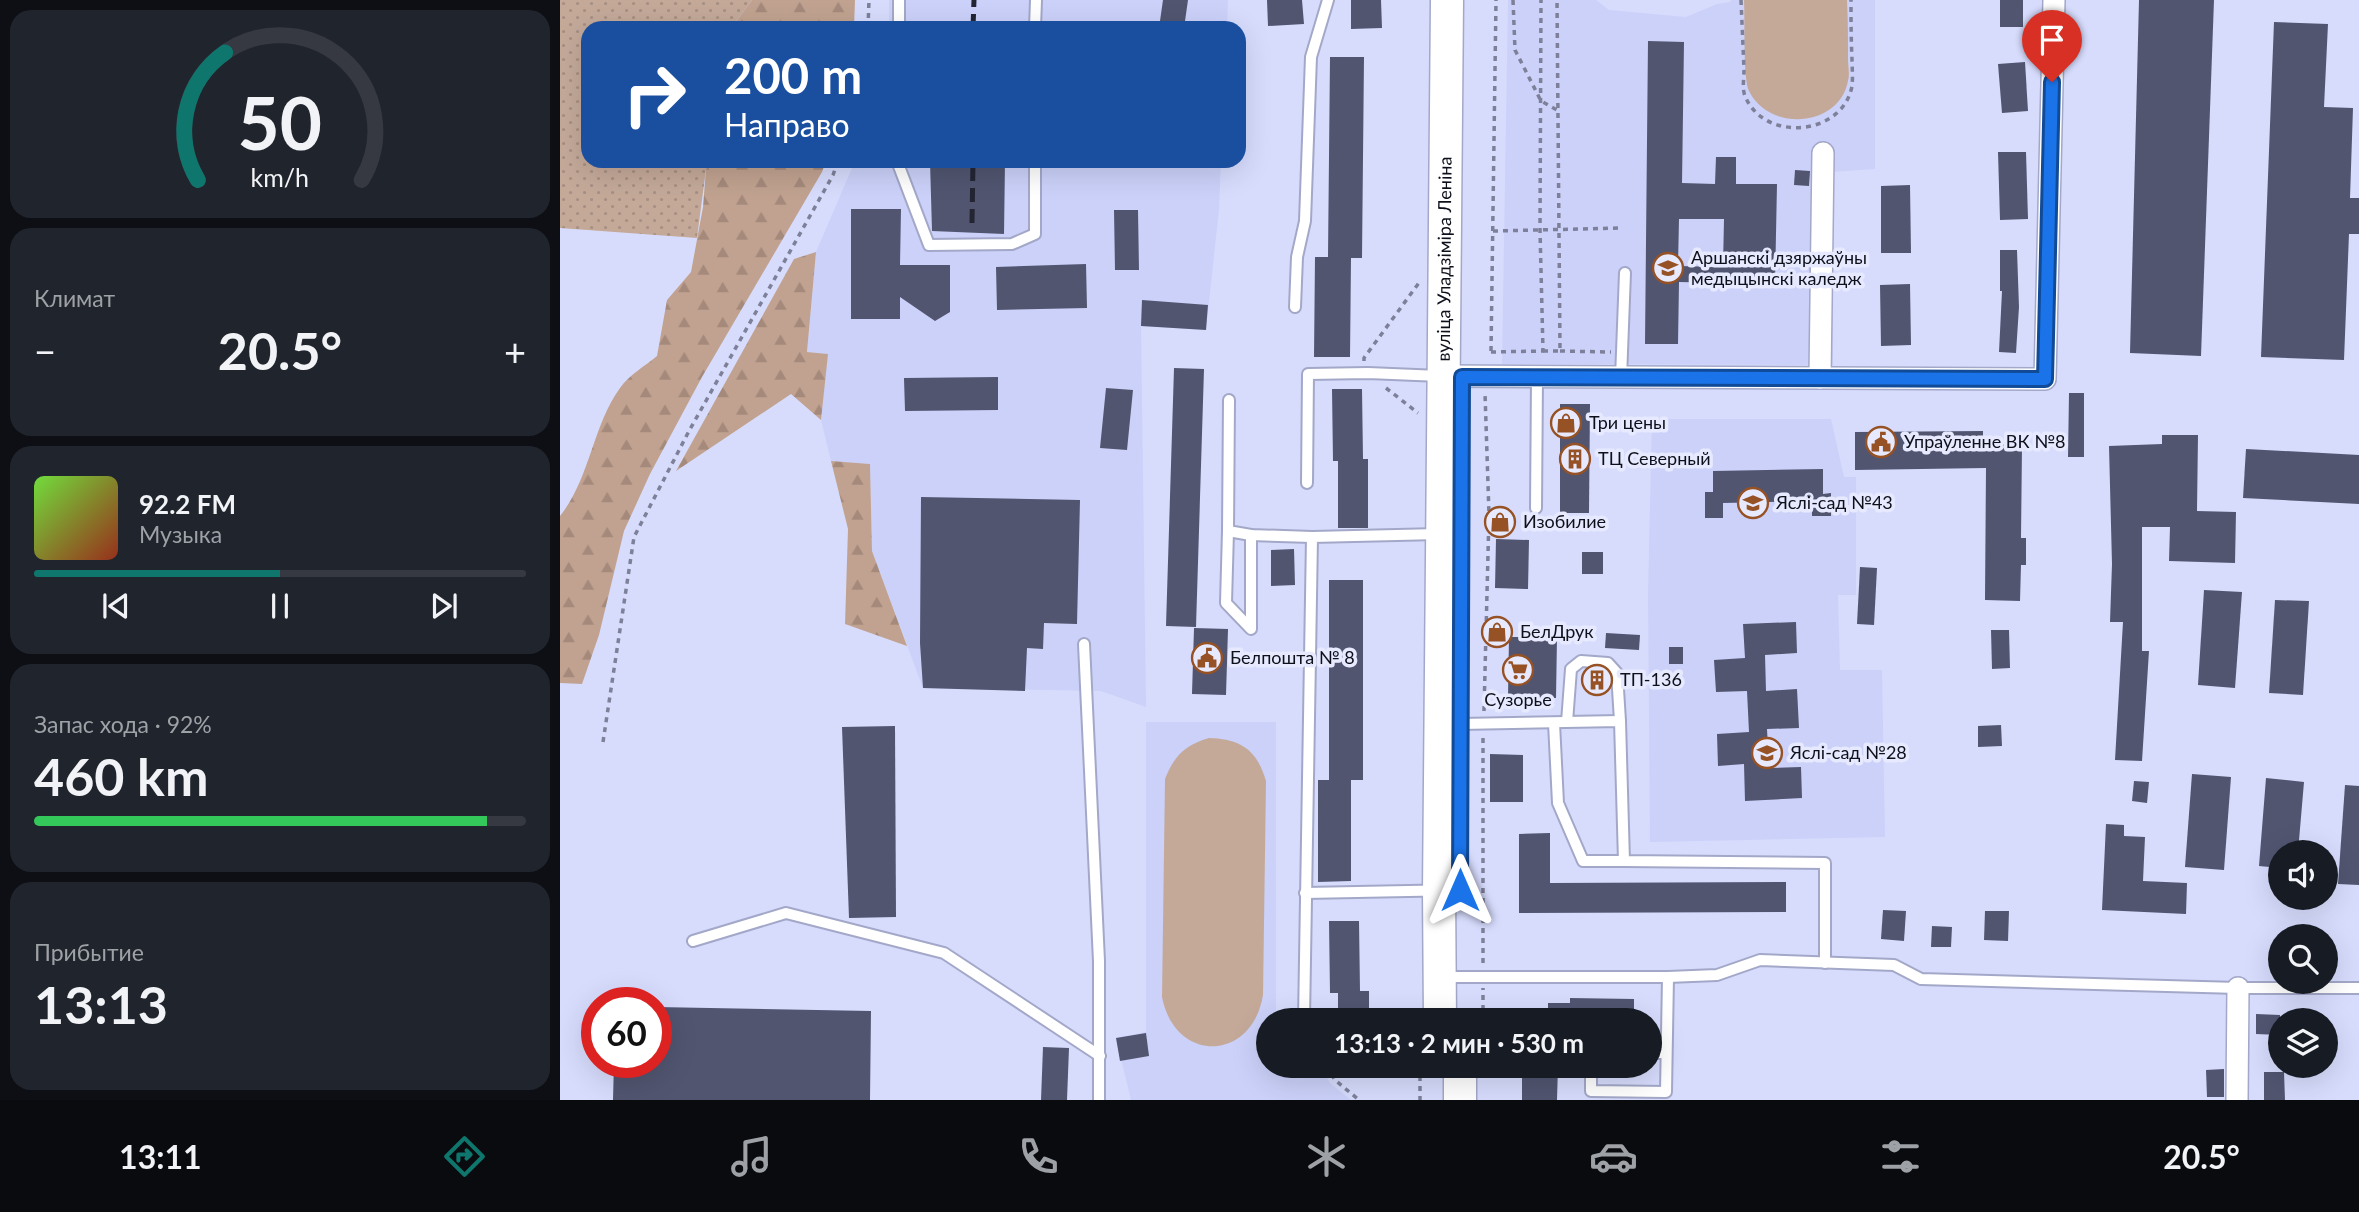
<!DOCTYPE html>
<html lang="ru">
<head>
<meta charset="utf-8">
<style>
  body { margin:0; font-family:Lato,sans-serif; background:#20242c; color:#f1f3f6; height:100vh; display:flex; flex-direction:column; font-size:26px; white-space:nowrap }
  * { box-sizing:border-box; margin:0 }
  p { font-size:23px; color:#9ea1a6 }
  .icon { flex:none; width:38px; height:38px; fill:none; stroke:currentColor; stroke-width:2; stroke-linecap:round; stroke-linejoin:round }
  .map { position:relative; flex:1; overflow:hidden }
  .sheet { display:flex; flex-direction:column; gap:10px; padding:10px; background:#0d0f14; width:560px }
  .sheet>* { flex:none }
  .hud { position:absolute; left:21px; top:21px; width:665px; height:147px; border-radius:21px; box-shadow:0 7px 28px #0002; background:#1a4fa0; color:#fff; overflow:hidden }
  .controls { position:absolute; left:1708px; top:840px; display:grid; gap:14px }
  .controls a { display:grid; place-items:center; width:70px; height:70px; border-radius:50%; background:#171b24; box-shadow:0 7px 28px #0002; font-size:35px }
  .speed { position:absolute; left:21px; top:987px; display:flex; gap:14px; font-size:35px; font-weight:700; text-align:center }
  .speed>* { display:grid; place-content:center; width:91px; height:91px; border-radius:50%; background:#171b24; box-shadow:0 7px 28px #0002; line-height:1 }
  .speed .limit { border:10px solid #d22; background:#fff; color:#111 }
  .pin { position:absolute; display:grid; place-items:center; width:60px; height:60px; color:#fff; margin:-72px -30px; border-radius:50% 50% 50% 0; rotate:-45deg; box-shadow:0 0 7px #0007 }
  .pin .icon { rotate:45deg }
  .me { position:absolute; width:77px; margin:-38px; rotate:0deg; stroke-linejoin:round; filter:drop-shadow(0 0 5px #0008) }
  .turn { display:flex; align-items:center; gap:24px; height:147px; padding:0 28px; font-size:32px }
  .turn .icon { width:91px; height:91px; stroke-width:2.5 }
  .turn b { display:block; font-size:49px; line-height:60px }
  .big { font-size:52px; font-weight:700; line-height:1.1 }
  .sheet .card { flex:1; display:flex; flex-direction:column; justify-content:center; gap:10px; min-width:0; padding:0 24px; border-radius:21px; background:#20242c }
  .sheet .dial { align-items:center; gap:0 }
  .dial svg { height:182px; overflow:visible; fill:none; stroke:#363941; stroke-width:7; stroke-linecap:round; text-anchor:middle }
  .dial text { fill:#f1f3f6; stroke:none }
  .song { display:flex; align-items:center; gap:21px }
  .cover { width:84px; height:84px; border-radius:10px; background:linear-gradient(135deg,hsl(100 70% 55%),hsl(10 70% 35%)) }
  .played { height:7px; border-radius:4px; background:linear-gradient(90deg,#0f766e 50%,#363941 50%) }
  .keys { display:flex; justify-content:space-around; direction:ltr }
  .heat { display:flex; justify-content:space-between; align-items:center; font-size:38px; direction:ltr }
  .charge { height:10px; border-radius:5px; background:linear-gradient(90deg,#34c759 92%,#363941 0) }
  .trip { position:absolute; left:696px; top:1008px; width:406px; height:70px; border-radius:35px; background:#171b24; box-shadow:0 7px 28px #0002; font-weight:700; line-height:70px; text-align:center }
  .menu { display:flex; height:112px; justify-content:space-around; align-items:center; background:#090b0e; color:#9ea1a6 }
  .menu .icon { width:49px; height:49px }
  .menu .current { color:#0f766e }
  .menu b { font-size:32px; color:#f1f3f6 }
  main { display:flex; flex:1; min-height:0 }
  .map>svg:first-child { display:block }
  .built { fill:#cbd1f9 }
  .grass { fill:url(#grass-dots) }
  .forest { fill:url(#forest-firs) }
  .garden { fill:#c4a999 }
  .building { fill:#515570; fill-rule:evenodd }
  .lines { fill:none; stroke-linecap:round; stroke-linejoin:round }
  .lane-casing { stroke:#a3a8c8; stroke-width:14 }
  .street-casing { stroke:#a3a8c8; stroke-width:24 }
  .primary-casing { stroke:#a3a8c8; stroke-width:35 }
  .path { stroke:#7d8098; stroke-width:3.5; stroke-dasharray:5 5; stroke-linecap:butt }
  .lane { stroke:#fff; stroke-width:10 }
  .street { stroke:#fff; stroke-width:21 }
  .primary { stroke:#fff; stroke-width:32 }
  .rail { stroke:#232533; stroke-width:5; stroke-dasharray:14 7; stroke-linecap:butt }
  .route-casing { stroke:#114b97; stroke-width:18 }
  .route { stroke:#1a73e8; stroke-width:12 }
  .labels { text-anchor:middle; stroke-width:7; stroke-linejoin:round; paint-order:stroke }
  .street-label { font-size:18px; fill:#0d0f1a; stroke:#e7eafe }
  .poi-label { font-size:18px; fill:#0d0f1a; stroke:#e7eafe; text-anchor:start }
</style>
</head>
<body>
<main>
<section class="sheet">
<div class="card dial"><svg viewBox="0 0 100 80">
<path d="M14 69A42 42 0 1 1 86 69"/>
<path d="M14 69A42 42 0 0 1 26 13" stroke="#0f766e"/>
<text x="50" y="56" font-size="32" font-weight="700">50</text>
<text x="50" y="72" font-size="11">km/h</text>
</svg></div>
<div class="card"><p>Климат</p>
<div class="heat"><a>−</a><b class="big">20.5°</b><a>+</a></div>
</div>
<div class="card">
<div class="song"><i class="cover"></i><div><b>92.2 FM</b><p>Музыка</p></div></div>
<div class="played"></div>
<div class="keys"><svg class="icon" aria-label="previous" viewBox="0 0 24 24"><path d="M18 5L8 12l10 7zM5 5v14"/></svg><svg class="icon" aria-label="pause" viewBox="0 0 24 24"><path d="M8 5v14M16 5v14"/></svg><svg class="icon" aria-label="next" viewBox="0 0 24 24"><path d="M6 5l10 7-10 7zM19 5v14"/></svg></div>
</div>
<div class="card"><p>Запас хода · 92%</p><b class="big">460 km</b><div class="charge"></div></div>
<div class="card"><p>Прибытие</p><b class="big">13:13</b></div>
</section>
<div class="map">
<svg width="1799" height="1100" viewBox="0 0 1799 1100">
  <defs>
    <pattern id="grass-dots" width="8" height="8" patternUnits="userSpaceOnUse" patternTransform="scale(1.75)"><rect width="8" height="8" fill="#c4a999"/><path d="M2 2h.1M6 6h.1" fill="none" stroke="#a79083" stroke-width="1.8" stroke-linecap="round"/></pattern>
    <pattern id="forest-firs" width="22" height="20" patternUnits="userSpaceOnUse" patternTransform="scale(1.75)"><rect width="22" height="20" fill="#c1a290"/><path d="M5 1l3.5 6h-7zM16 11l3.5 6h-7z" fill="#a58a7c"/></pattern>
  </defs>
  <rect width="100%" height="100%" fill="#d7dcfd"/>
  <!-- built -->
  <g class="built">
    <polygon points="329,0 668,0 667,28 329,28"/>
    <polygon points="948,0 1036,0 1049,10 1126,17 1157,4 1170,2 1171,0 1315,0 1315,169 1272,172 1273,365 942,364"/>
    <polygon points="295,161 661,161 659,209 646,330 581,326 586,707 541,691 363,688 312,551 310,464 271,461 261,420 267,354 247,352 256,252"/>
    <polygon points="1092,419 1271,419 1284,477 1296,477 1296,595 1278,595 1280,670 1322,670 1325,837 1090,842 1088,593"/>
    <polygon points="586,722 716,722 716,1020 709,1020 709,1066 759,1066 771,1084 791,1100 571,1100 556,1038 586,1032"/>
  </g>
  <!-- grass -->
  <polygon class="grass" points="0,0 192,0 171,28 28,28 28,161 150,161 146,169 137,238 0,228"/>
  <!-- forest -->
  <g class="forest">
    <polygon points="192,0 295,0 294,28 171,28"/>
    <path d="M 151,161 L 266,161 L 262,172 L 142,377 L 90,474 L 64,531 L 39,635 L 22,684 L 0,683 L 0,516 C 30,479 32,427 60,388 C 69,375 85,366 97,356 L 107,300 L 131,272 L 143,207 L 146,169 Z"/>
    <polygon points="256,252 247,352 268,354 261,420 231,394 116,471 234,259"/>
    <polygon points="271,461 310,464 312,551 347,646 285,624 288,529"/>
  </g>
  <!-- garden -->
  <g class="garden">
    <path d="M 1184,0 L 1287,0 C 1288,20 1288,39 1288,59 C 1288,66 1290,74 1288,81 C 1279,128 1209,132 1189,91 C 1183,80 1185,17 1184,0 Z"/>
    <path d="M 649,738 C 681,739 697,750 706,781 L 703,995 C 692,1062 615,1064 602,997 L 605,779 C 614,756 625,745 649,738 Z"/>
  </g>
  <!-- building -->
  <g class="building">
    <polygon points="603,0 628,0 624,28 599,28"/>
    <polygon points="707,0 742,0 744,24 708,26"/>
    <polygon points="791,0 821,0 822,28 791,29"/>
    <rect x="1440" y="0" width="23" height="27"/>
    <polygon points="1579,0 1654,0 1641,356 1570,353"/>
    <polygon points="1714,22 1768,24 1764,107 1793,108 1790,198 1799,198 1799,234 1789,234 1784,360 1701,357"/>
    <path d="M 1088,41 L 1124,42 L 1122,183 L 1155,184 L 1156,157 L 1176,157 L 1176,184 L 1217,184 L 1215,284 L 1119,282 L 1118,344 L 1085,344 ZM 1119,219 L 1164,219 L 1163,267 L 1118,266 Z"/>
    <polygon points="770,57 804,57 802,258 791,258 790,357 754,357 755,257 768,257"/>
    <polygon points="1465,62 1468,111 1442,113 1438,64"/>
    <polygon points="1438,152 1466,152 1468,219 1440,220"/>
    <polygon points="370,161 445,161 444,234 372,231"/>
    <polygon points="1235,170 1250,171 1249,186 1234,185"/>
    <polygon points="1350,185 1351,253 1321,253 1321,186"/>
    <polygon points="291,209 341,209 340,265 390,265 390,312 375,321 340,297 340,319 291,319"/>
    <polygon points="554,210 578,210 579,270 555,270"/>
    <polygon points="1440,250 1457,250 1459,307 1456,353 1439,352 1442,291 1440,291"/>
    <polygon points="526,264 527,308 437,310 436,267"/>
    <polygon points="1350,284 1351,345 1321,346 1320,285"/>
    <polygon points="582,300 648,305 646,330 581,326"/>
    <polygon points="614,368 644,369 636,627 606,626"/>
    <polygon points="438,377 438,410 345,411 344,378"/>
    <polygon points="546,388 573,390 567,450 540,448"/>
    <polygon points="772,389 802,389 803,459 808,459 808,528 778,528 778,461 773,461"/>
    <polygon points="1509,393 1524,393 1524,457 1508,457"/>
    <polygon points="1000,404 1030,404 1029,513 1000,513"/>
    <polygon points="1423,431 1423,444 1462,445 1461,538 1466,538 1466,565 1461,565 1460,601 1425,600 1426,468 1295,470 1295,432"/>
    <polygon points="1602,435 1638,435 1637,511 1676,512 1675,563 1609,561 1610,527 1582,527 1582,651 1589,651 1582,761 1555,760 1563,622 1550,622 1552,564 1549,446 1602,444"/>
    <polygon points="1686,449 1799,455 1799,504 1683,498"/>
    <polygon points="1263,469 1263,494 1271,493 1271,516 1252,516 1252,501 1163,503 1163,518 1145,518 1145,492 1153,492 1153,471"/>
    <polygon points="361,497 520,500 517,624 484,623 483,649 467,648 465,691 363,688 360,643"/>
    <polygon points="936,539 969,540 968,589 935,588"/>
    <polygon points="734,549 735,585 711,586 711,550"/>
    <rect x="1022" y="552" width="21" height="22"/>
    <polygon points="1300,567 1317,568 1314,625 1297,624"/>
    <polygon points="769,580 803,580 803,780 791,780 791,881 758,882 758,780 769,780"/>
    <polygon points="1644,590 1682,592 1675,688 1638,685"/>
    <polygon points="1715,600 1749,601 1743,695 1709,693"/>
    <polygon points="1236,622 1237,653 1205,655 1206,691 1237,689 1239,728 1207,729 1209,768 1241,767 1242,798 1185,801 1184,764 1158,766 1157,734 1189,732 1187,691 1156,692 1154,660 1185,658 1183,624"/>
    <polygon points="634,628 668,629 666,695 632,694"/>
    <polygon points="1431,630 1449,630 1450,668 1432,669"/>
    <polygon points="1046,633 1080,635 1079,650 1045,648"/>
    <polygon points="949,637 997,637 996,698 948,697"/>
    <rect x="1109" y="647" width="14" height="17"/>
    <polygon points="1029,672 1045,673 1045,688 1028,687"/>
    <polygon points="1441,725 1442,746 1418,747 1418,726"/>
    <polygon points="335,726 336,917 289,918 282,727"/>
    <polygon points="930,754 963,755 963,802 930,802"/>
    <polygon points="1632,774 1671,777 1664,870 1625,867"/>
    <polygon points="1706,778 1744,782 1738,852 1720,852 1720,868 1699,866"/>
    <polygon points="1574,781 1589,782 1587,803 1572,801"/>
    <polygon points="1785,785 1799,786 1799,885 1778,884"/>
    <polygon points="1546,824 1564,825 1564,836 1585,837 1583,881 1627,883 1626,914 1542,910"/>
    <polygon points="990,833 990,883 1226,882 1226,912 959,913 959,834"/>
    <polygon points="1323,910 1346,911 1344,941 1321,939"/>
    <polygon points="1425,911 1449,911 1448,941 1424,940"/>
    <polygon points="769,921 799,921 800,991 809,991 809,1020 778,1020 778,993 770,993"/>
    <polygon points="1372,926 1392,927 1391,947 1371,947"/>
    <polygon points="1010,998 1074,999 1074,1020 988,1020 988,1003 1010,1003"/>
    <polygon points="96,1007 311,1011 310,1100 53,1100 54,1062 96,1062"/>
    <polygon points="1696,1014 1720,1015 1720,1035 1696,1034"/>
    <polygon points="586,1033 589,1056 560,1061 556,1038"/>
    <polygon points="483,1047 509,1048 507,1100 481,1100"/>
    <polygon points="962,1066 998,1066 997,1100 962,1100"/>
    <polygon points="1664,1069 1664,1097 1647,1097 1646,1070"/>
    <polygon points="1704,1072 1724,1072 1725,1100 1704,1100"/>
  </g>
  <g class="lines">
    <!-- lane casing -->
    <g class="lane-casing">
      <g id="lane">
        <polyline points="339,28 339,0"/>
        <polyline points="475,28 476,0"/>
        <polyline points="337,161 369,245 452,244 475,234 475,161"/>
        <polyline points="735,307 737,257 745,221 751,57 768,0"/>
        <polyline points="1061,378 1065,273"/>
        <polyline points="669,400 668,531 691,535 752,537"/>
        <polyline points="747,483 748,374 808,373 880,376"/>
        <polyline points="976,508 977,378"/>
        <polyline points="668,531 666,603 691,629 691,535"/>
        <polyline points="524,644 539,961 539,1100"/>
        <polyline points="1007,722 1011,669 1021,661 1048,663 1057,673 1060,721"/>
        <polyline points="994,723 998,803 1023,861 1064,861"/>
        <polyline points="900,724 1060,721 1064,861 1265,863 1265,963"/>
        <polyline points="745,893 900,890"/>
        <polyline points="133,941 226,913 384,953 540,1056"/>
        <polyline points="884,977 1108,977 1157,975 1200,960 1334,965 1361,979 1678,988 1799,988"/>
        <polyline points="744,1020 752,537 879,534"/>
        <polyline points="1090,1053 1106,1053"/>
        <polyline points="1031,1066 1031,1091 1106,1092 1108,977"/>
      </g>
    </g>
    <!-- street casing -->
    <g class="street-casing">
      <g id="street">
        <polyline points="883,376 1485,379 1494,0"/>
        <polyline points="1260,378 1263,153"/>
        <polyline points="1677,1100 1678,988"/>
      </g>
    </g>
    <!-- primary casing -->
    <g class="primary-casing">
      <g id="primary">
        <path id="s1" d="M 880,1020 L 879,891 L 887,0"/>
        <polyline points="900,1100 900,1066"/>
      </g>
    </g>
    <!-- path -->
    <g class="path">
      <polyline points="953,0 955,50 981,101 997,110"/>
      <path d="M 1181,0 C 1182,23 1183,46 1184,70 C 1184,78 1182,89 1185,96 C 1204,143 1283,136 1292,86 C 1293,77 1292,67 1292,59 C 1291,39 1291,20 1291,0"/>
      <polyline points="308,28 309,0"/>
      <polyline points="933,231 1063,228"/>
      <polyline points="931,351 936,0"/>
      <polyline points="983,351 1000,351 997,0"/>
      <polyline points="1000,351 1051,352"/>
      <polyline points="931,352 983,351 980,230 981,0"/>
      <polyline points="804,361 804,358 861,280"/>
      <polyline points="826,388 858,413"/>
      <polyline points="924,711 929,515 925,393"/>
      <polyline points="43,742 74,537 129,431 273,175 278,161"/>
      <polyline points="923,963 923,736"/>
      <polyline points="923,1020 923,988"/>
      <polyline points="766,1066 775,1080 799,1100"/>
      <polyline points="860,1066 860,1100"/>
    </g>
    <!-- lane -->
    <use href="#lane" class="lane"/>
    <!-- street -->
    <use href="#street" class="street"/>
    <!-- primary -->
    <use href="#primary" class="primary"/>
    <!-- rail -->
    <g class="rail">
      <polyline points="413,28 414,0"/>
      <polyline points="412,223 413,161"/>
    </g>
  </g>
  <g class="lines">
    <!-- route casing -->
    <g class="route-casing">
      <polyline id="route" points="900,890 902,377 1485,379 1492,82"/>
    </g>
    <!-- route -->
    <use href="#route" class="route"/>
  </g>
  <!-- icons -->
  <defs>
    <g id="university-ring" transform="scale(1.575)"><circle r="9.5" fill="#e7eafe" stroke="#965225" stroke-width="1.5"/><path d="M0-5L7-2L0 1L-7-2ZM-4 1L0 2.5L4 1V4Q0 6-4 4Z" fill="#965225"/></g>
    <g id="shop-ring" transform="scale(1.575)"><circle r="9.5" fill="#e7eafe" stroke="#965225" stroke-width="1.5"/><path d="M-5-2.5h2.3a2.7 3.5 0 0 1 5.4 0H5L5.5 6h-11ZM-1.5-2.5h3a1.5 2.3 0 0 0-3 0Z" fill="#965225"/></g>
    <g id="civic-ring" transform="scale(1.575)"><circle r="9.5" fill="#e7eafe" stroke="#965225" stroke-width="1.5"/><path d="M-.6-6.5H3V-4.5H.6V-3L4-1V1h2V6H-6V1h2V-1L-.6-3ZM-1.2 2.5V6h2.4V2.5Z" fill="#965225"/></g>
    <g id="building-ring" transform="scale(1.575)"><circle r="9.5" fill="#e7eafe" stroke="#965225" stroke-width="1.5"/><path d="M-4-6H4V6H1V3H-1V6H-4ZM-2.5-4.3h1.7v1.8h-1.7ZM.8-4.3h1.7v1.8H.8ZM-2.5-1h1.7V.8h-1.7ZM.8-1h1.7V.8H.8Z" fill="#965225"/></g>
    <g id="school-ring" transform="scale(1.575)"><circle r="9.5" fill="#e7eafe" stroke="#965225" stroke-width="1.5"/><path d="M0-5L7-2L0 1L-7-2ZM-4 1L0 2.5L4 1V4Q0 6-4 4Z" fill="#965225"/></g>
    <g id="supermarket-ring" transform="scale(1.575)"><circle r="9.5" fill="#e7eafe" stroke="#965225" stroke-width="1.5"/><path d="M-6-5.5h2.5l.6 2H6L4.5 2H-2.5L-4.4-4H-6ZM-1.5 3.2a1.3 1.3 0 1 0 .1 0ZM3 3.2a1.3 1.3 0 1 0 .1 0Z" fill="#965225"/></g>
  </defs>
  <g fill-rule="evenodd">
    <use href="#university-ring" x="1108" y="268"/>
    <use href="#shop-ring" x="1006" y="423"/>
    <use href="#civic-ring" x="1321" y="442"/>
    <use href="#building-ring" x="1015" y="459"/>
    <use href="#school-ring" x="1193" y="503"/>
    <use href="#shop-ring" x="940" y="522"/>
    <use href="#shop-ring" x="937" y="632"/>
    <use href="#civic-ring" x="647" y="658"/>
    <use href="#supermarket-ring" x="958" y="670"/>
    <use href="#building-ring" x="1037" y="680"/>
    <use href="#school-ring" x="1207" y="753"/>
  </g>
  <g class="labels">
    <!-- street labels -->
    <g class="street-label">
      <text dy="6" stroke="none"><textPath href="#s1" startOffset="761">вуліца Уладзіміра Леніна</textPath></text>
    </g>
    <!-- poi labels -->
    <g class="poi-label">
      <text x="1131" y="264">Аршанскі дзяржаўны<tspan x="1131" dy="21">медыцынскі каледж</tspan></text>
      <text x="1029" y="429">Три цены</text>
      <text x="1344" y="448">Упраўленне ВК №8</text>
      <text x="1038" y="465">ТЦ Северный</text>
      <text x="1216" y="509">Яслі-сад №43</text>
      <text x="963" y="528">Изобилие</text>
      <text x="960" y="638">БелДрук</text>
      <text x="670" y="664">Белпошта № 8</text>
      <text x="1060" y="686">ТП-136</text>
      <text x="958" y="706" text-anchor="middle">Сузорье</text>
      <text x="1230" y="759">Яслі-сад №28</text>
    </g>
  </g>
</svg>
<div class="controls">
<a><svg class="icon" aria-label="sound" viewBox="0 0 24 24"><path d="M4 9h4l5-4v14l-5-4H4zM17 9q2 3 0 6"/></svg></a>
<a><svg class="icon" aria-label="search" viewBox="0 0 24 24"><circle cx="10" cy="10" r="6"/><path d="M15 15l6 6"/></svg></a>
<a><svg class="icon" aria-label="layers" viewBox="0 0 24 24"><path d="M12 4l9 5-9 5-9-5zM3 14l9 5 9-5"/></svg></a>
</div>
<div class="speed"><div class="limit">60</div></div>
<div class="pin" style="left:1492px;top:82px;background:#d93025"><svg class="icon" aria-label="arrive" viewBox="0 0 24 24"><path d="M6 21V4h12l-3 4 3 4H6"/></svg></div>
<svg class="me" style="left:900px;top:890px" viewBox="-20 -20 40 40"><path d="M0-17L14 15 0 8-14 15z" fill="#1a73e8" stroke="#fff" stroke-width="4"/></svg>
<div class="trip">13:13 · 2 мин · 530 m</div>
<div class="hud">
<div class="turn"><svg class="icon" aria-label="right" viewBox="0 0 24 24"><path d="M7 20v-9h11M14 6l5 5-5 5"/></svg><div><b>200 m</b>Направо</div></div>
</div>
</div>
</main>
<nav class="menu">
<b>13:11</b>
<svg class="icon current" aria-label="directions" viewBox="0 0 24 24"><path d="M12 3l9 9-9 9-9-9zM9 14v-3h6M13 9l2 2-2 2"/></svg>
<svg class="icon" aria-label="music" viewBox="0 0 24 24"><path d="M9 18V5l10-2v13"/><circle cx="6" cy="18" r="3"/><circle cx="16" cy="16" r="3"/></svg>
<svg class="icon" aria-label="phone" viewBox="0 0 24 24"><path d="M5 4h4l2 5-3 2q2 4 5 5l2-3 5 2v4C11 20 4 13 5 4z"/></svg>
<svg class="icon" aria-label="climate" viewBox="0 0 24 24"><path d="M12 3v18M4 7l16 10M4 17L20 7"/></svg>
<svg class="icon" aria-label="car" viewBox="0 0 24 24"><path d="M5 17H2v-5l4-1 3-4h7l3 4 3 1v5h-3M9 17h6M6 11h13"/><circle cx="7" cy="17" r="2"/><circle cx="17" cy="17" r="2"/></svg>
<svg class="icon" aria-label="filters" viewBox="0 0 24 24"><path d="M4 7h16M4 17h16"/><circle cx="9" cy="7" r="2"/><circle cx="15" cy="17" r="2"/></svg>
<b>20.5°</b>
</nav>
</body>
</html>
